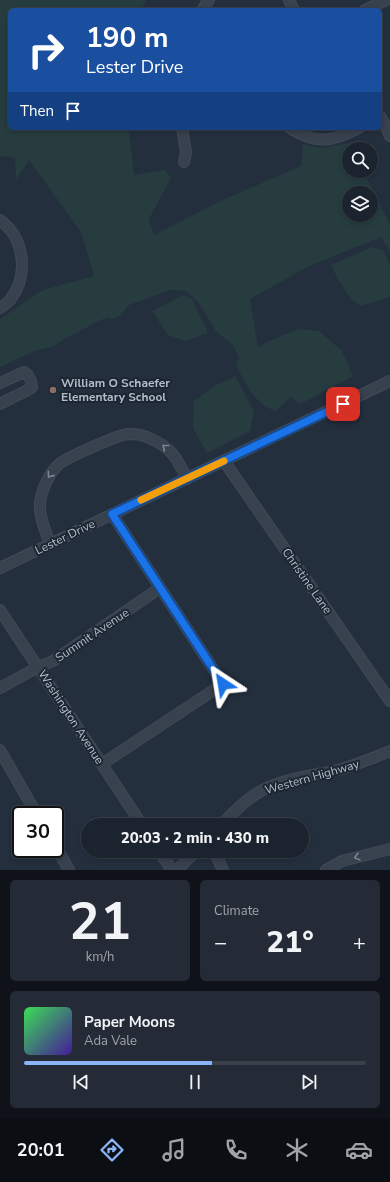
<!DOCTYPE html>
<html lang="en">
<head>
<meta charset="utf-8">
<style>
  body { margin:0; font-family:"Nunito Sans",sans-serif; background:#242b36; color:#f1f3f6; height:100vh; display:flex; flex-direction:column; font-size:15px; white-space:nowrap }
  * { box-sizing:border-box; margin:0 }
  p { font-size:13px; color:#a0a4aa }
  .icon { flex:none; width:22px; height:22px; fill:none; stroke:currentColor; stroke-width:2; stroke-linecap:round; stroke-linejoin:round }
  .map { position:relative; height:870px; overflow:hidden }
  .details { display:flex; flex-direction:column; gap:10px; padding:10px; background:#0f1319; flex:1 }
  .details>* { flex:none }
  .top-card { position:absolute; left:8px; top:8px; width:374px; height:122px; border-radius:6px; box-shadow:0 2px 6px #0003,0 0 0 1px #39404a; background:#1a4fa0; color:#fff; overflow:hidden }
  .buttons { position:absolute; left:342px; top:142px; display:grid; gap:8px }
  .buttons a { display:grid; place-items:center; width:36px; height:36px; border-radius:50%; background:#1b232e; box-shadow:0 2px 6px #0003,0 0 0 1px #39404a; font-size:20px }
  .speed { position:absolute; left:12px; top:806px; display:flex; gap:8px; font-size:20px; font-weight:700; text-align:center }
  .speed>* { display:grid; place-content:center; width:52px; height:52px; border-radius:50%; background:#1b232e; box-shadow:0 2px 6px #0003,0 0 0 1px #39404a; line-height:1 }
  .speed .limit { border:2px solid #111; border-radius:6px; background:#fff; color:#111 }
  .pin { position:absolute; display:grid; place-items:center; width:34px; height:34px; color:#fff; margin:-17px; border-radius:8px; box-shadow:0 2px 6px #0006 }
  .me { position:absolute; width:44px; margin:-22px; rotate:327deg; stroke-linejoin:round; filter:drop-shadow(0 0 3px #0008) }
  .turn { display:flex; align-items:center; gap:14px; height:84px; padding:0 12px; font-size:18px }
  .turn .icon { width:52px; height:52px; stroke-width:2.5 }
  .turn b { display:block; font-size:28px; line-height:34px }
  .then { display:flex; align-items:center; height:38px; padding:0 12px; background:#0003; gap:8px; font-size:15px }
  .big { font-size:30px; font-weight:800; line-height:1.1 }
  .details .tile { flex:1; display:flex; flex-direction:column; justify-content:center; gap:6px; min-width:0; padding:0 14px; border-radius:6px; background:#242b36 }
  .details .dial { align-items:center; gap:0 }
  .dial b { font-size:52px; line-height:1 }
  .song { display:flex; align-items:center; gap:12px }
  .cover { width:48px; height:48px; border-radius:6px; background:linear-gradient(135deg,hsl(130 70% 55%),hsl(260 70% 35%)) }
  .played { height:4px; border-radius:2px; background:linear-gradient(90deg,#8ab4f8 55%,#39404a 55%) }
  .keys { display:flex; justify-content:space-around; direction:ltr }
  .heat { display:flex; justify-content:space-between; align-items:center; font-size:22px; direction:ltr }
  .details .tiles { flex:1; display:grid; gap:10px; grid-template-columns:1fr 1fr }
  .tile:last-child { grid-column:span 2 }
  .trip { position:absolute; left:81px; top:818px; width:228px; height:40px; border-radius:20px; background:#1b232e; box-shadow:0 2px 6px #0003,0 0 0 1px #39404a; font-weight:800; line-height:40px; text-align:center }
  .tabs { display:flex; height:64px; justify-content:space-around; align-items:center; background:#0b0e12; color:#a0a4aa }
  .tabs .icon { width:28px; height:28px }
  .tabs .selected { color:#8ab4f8 }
  .tabs b { font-size:18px; color:#f1f3f6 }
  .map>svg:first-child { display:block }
  .green { fill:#263c3f; fill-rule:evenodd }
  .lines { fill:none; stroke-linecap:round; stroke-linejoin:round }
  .minor-casing { stroke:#414a57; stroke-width:12 }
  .minor { stroke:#38414e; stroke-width:10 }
  .oneway { stroke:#7c8592 }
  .route-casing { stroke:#114b97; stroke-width:10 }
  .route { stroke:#1a73e8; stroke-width:7 }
  .slow { stroke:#f59e0b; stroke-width:7 }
  .education-dot { fill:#8d6e63; stroke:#1d2633; stroke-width:1.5 }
  .labels { text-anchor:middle; stroke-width:4; stroke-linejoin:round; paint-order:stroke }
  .poi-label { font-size:12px; font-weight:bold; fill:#b4bcc9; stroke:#1d2633; text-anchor:start }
  .street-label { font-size:12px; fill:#b4bcc9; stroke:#1d2633 }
</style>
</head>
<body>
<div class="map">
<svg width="390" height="870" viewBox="0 0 390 870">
  <rect width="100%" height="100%" fill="#242f3e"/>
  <!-- green -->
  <g class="green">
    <path d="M 0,0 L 146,0 L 142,8 L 137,7 L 136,10 L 10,10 L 10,128 L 129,128 L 134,175 L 165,170 L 171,178 L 149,219 L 154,235 L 223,200 L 301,166 L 303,144 L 321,148 L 350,143 L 353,149 L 349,149 L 349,171 L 363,171 L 390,225 L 390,251 L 381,237 L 309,266 L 250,299 L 258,348 L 267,342 L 298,329 L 319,331 L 342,351 L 353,376 L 300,404 L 291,397 L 276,411 C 255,405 245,383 236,365 L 239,358 L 233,345 L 215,330 L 198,302 L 186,291 L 170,290 L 129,305 L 118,317 L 111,319 L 107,317 L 64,339 L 53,347 L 37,350 L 0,367 L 0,319 L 43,290 L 94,276 L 81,232 L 29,160 L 16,179 L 15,158 L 0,156 ZM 349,193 L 371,193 L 371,215 L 349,215 Z"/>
    <polygon points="372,247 383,250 390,265 390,297 361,306 351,299 339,281 331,265"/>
    <polygon points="183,295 192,299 208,333 185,341 168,335 152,311"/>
    <polygon points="235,376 254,411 250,431 207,453 193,428 194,401 218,384"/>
  </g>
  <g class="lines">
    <!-- minor casing -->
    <g class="minor-casing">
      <g id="minor">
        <polyline points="289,0 294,10"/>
        <polyline points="202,10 209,0"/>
        <polyline points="365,10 386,0"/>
        <polyline points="381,117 390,136"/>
        <polyline points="182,128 186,152 184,162"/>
        <path d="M 290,128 C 293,131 297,132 301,134 C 323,145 339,138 359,128"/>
        <path d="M 0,220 C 25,238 29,276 10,300 C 7,303 3,306 0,308"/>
        <path d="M 0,383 L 24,372 C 29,375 32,382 32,387 L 30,389 L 0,404"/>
        <polyline points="224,461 390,701"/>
        <path d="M 50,544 C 45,530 37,512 41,497 C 44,485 49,474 58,465 C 65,458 118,435 128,434 C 134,434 144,435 149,438 C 171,447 177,458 187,479"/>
        <polyline points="0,568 390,381"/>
        <polyline points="0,610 142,825"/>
        <polyline points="0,688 38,667 53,661 160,588"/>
        <polyline points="0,750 37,815"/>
        <polyline points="102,764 223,684 112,514"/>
        <path d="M 221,825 C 231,815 241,804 253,796 C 277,779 310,776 338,770 C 356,765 373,758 390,751"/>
        <polyline points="55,845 69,870"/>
        <polyline points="159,851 172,870"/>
        <polyline points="214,851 223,870"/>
        <polyline points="177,870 196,851"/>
        <polyline points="326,870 342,861 390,849"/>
      </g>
    </g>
    <!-- minor -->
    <use href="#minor" class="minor"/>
  </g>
  <!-- one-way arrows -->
  <defs><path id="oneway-chevron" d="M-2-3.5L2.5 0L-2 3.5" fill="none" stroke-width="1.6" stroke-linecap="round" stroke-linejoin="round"/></defs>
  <g class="oneway">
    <use href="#oneway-chevron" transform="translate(165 447) rotate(-142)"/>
    <use href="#oneway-chevron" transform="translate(50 475) rotate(125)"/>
    <use href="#oneway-chevron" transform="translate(357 857) rotate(165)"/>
  </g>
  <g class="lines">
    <!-- route casing -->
    <g class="route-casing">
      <polyline id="route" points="223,684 112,514 343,404"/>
    </g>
    <!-- route -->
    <use href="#route" class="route"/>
    <!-- slow -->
    <polyline class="slow" points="141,500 224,461"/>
  </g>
  <!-- markers -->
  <circle class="education-dot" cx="53" cy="390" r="4"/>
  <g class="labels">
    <!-- poi labels -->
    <g class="poi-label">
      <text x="61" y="387">William O Schaefer<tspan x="61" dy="14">Elementary School</tspan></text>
    </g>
    <!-- street labels -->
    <g class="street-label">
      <text transform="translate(65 537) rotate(-26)" y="4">Lester Drive</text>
      <text transform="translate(307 581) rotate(55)" y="4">Christine Lane</text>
      <text transform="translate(92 635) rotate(-34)" y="4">Summit Avenue</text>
      <text transform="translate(71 717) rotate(57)" y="4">Washington Avenue</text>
      <text transform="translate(312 777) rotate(-16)" y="4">Western Highway</text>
    </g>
  </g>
</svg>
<div class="buttons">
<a><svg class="icon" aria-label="search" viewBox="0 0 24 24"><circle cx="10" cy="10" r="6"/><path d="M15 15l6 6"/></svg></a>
<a><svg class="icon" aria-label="layers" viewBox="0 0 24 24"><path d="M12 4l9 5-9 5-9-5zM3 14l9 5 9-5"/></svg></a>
</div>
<div class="speed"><div class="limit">30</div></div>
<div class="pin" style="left:343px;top:404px;background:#d93025"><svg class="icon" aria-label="arrive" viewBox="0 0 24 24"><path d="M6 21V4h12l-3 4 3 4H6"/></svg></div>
<svg class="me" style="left:223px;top:684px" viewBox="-20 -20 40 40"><path d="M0-17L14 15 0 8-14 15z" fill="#1a73e8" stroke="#fff" stroke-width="4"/></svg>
<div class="trip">20:03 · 2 min · 430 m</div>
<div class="top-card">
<div class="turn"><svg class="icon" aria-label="right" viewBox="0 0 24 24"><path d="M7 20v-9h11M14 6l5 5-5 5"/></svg><div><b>190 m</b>Lester Drive</div></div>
<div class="then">Then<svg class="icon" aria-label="arrive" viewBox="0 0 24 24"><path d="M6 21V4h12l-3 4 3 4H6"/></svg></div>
</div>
</div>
<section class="details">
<div class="tiles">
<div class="tile dial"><b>21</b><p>km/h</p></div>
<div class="tile"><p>Climate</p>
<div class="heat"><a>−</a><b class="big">21°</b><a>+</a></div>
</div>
<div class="tile">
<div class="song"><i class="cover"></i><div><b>Paper Moons</b><p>Ada Vale</p></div></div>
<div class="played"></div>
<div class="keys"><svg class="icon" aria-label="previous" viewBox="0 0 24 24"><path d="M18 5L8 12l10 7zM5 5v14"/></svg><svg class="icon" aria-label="pause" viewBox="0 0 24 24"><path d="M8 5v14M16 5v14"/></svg><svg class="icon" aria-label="next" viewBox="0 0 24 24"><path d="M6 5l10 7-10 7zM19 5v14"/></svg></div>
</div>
</div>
</section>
<nav class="tabs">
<b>20:01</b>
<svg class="icon selected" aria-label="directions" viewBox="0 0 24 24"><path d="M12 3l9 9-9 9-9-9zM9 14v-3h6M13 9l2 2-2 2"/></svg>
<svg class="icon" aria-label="music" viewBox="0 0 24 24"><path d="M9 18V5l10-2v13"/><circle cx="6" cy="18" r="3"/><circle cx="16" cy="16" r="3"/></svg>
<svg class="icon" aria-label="phone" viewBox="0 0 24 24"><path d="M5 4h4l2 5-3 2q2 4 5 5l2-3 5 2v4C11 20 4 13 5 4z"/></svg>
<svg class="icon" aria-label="climate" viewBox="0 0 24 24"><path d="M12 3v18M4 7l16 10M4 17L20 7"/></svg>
<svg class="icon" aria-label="car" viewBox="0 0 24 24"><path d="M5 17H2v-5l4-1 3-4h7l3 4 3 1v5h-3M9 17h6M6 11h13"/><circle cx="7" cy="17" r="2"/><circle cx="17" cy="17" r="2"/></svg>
</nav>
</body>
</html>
